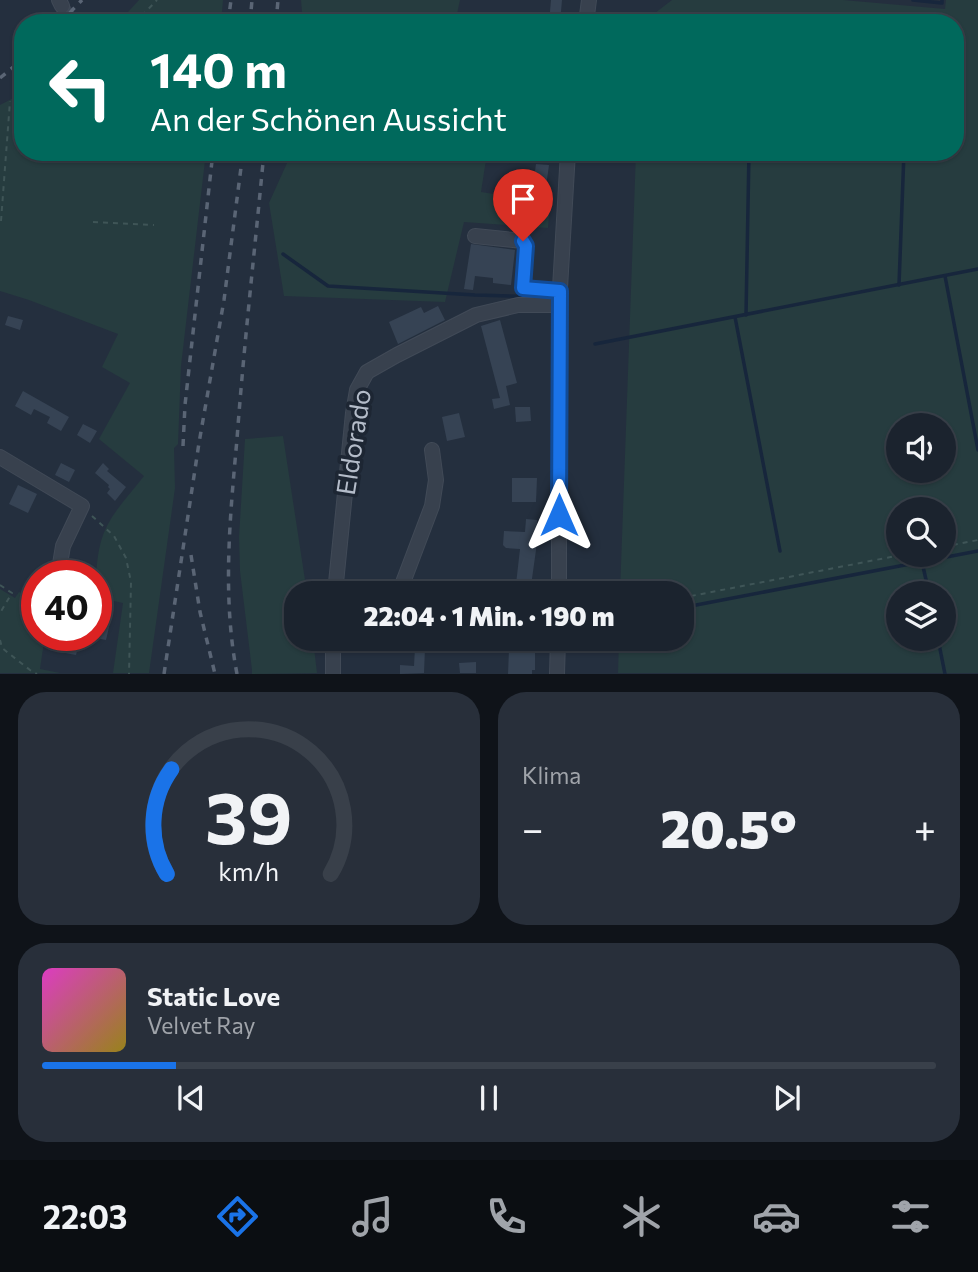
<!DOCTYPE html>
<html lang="de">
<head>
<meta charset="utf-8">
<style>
  body { margin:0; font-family:Commissioner,sans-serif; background:#282f3a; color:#f1f3f6; height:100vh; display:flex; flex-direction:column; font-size:26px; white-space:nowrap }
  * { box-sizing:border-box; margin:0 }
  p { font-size:23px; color:#a0a4aa }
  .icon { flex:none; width:38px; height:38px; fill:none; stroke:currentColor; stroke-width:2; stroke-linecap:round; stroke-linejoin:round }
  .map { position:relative; height:674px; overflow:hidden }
  .panel { display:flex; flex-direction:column; gap:18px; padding:18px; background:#0f1319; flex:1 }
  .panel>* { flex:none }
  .guide { position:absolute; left:14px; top:14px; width:950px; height:147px; border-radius:28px; box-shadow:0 2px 5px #0004,0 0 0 2px #39404a; background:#00695c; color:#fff; overflow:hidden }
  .fabs { position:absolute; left:886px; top:413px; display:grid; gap:14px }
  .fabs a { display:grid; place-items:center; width:70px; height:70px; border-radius:50%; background:#1b232e; box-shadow:0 2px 5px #0004,0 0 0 2px #39404a; font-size:35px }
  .speed { position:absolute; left:21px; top:560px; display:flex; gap:14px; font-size:35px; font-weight:700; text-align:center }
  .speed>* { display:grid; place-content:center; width:91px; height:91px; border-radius:50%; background:#1b232e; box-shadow:0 2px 5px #0004,0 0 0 2px #39404a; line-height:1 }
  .speed .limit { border:10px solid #d22; background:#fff; color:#111 }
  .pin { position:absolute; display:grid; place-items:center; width:60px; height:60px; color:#fff; margin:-72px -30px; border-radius:50% 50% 50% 0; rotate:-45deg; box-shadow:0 0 7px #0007 }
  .pin .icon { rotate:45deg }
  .me { position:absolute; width:77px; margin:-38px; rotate:0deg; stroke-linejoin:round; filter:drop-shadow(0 0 5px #0008) }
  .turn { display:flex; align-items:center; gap:24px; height:147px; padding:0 21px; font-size:32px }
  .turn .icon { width:91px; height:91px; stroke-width:2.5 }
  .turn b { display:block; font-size:49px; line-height:60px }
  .big { font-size:52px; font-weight:800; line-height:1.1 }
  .panel .card { flex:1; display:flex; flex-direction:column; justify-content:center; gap:10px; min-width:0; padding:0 24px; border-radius:28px; background:#282f3a }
  .panel .dial { align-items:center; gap:0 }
  .dial svg { height:182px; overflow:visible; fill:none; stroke:#39404a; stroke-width:7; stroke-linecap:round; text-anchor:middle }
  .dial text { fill:#f1f3f6; stroke:none }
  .song { display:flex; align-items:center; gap:21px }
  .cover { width:84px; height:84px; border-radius:10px; background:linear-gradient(135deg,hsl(310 70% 55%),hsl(50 70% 35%)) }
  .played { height:7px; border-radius:4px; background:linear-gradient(90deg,#1a73e8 15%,#39404a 15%) }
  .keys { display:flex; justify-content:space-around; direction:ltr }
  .heat { display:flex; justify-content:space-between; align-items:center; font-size:38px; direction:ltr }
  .panel .tiles { flex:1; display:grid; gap:18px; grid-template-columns:1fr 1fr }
  .card:last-child { grid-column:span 2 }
  .trip { position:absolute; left:284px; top:581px; width:410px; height:70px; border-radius:28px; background:#1b232e; box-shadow:0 2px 5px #0004,0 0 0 2px #39404a; font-weight:800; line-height:70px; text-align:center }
  .menu { display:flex; height:112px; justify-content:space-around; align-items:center; background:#0b0e12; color:#a0a4aa }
  .menu .icon { width:49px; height:49px }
  .menu .selected { color:#1a73e8 }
  .menu b { font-size:32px; color:#f1f3f6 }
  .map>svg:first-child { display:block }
  .green { fill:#263c3f; fill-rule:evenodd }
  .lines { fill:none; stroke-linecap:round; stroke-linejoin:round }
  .stream { stroke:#17263c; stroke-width:3.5 }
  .building { fill:#364354 }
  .minor-tunnel { stroke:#3a4453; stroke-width:14; stroke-dasharray:14 7; stroke-linecap:butt }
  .minor-casing { stroke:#414a57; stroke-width:16 }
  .path { stroke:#3f5557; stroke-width:2; stroke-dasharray:5 5; stroke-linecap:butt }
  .minor { stroke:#38414e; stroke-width:14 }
  .rail { stroke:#5a6575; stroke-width:3.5; stroke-dasharray:7 7; stroke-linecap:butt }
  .route-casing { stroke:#114b97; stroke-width:18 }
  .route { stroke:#1a73e8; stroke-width:12 }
  .labels { text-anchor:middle; stroke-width:7; stroke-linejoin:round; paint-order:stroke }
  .street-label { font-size:26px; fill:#b4bcc9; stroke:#1d2633 }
</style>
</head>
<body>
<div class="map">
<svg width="978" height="674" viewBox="0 0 978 674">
  <rect width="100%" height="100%" fill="#242f3e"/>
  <!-- green -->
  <g class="green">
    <polygon points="139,0 223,0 221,23 118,23"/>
    <polygon points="301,0 460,0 455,23 303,23"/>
    <path d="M 672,0 L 843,0 L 945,9 L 946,0 L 978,0 L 978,673 L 618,673 L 619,639 L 681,639 L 681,593 L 620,593 L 636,152 L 956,152 L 956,23 L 642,23 ZM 898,425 L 943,425 L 943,471 L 898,471 ZM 898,509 L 943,509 L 943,555 L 898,555 ZM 898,593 L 943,593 L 943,639 L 898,639 Z"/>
    <path d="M 23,93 L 23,152 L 206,152 L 181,366 L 178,444 L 174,448 L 175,488 L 149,673 L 113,673 L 123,603 L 96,597 C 96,574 96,547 107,526 C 116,508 132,492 144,476 L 99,439 L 130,383 L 102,367 L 118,334 L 29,300 L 0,291 L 0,105 Z"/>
    <polygon points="292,152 487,153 481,192 550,203 548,228 464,222 445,302 284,296 269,203"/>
    <polygon points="283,436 307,593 296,593 296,639 313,639 317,673 252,674 252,670 240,571 239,537 245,439"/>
    <polygon points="0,589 15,598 19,592 37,602 37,635 45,635 40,669 60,673 0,673"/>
  </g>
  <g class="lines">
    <!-- stream -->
    <g class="stream">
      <polyline points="913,0 942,3 942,0"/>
      <polyline points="283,254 328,286 475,295 542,297"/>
      <polyline points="945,276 978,450"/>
      <polyline points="899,285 904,152"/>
      <polyline points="746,315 749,152"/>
      <polyline points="735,317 780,551"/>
      <polyline points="595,344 978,269"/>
      <polyline points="922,562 929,593"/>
      <polyline points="691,606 978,551"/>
      <polyline points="938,639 945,674"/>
    </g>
  </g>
  <!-- building -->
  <g class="building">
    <polygon points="551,0 562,0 560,23 549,23"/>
    <polygon points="536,164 549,165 546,187 533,185"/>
    <polygon points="471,244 515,250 511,285 493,283 493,278 475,276 473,290 464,289"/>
    <polygon points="438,306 445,320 398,344 389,322 421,307 424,313"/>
    <polygon points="8,316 23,320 20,330 5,325"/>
    <polygon points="500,320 517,383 506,386 510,405 494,409 492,399 500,398 481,326"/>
    <polygon points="23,391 69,417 61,431 47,423 50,417 34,409 31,415 15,406"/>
    <polygon points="515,407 530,407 531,421 516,422"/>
    <polygon points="459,413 465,437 447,441 442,417"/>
    <polygon points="83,424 97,431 90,443 77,435"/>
    <polygon points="61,463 75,470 69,482 55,475"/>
    <polygon points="103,463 109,469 107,471 126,487 115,501 107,493 110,489 108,487 109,485 95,473"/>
    <polygon points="512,478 537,478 536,502 512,502"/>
    <polygon points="18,485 37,494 28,513 9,504"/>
    <polygon points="526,519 537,520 536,550 530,593 515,593 520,549 506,548 503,545 504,531 525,532"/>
    <polygon points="96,611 108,613 105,626 109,627 106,640 96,638"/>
    <polygon points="51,638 79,643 76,655 49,650"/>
    <polygon points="523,641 535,642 535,670 532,670 532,674 508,674 509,649 523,649"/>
    <polygon points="415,647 425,648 424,673 400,674 400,665 414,666"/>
    <polygon points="476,662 476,673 460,673 459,663"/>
  </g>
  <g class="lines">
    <!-- minor-tunnel -->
    <polyline class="minor-tunnel" points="62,6 73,23"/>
    <!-- minor casing -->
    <g class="minor-casing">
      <g id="minor">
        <polyline points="59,0 62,6"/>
        <polyline points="586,23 589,0"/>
        <polyline points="475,236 523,241 526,245 523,288 560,291"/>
        <polyline points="0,457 82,506 63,546 58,576"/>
        <polyline points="335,593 353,413 357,390 367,372 397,355 476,315 518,305 559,305"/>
        <polyline points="399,593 432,506 436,480 432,450"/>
        <polyline points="559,593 559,305 568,152"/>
        <polyline points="333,674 333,639"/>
        <polyline points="557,674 558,639"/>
      </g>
    </g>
    <!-- path -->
    <g class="path">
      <polyline points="135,23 157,0"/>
      <polyline points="1,221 10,101"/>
      <polyline points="93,222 154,225"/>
      <polyline points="92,516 114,536 126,558 131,582 129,674"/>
      <polyline points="943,547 978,540"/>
      <polyline points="0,585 12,593 0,613"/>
      <polyline points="681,598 901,555"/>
      <polyline points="0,640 2,648 30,670 37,674"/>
    </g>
    <!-- minor -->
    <use href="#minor" class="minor"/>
    <!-- rail -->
    <g class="rail">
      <polyline points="60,23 82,0"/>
      <polyline points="228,23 231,0"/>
      <polyline points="250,23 252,0"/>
      <polyline points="276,23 278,0"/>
      <polyline points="0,78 23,59"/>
      <polyline points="183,446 185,405 213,152"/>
      <polyline points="191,555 200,612 215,674"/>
      <polyline points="164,674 199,443 224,300 243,152"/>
      <path d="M 237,674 C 222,596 230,517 237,439 C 244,344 255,248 264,152"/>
    </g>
  </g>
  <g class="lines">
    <!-- route casing -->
    <g class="route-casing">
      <polyline id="route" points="523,241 526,246 523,288 560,291 559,515"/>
    </g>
    <!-- route -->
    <use href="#route" class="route"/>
  </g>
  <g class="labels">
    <!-- street labels -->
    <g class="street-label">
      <text transform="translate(354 442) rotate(-81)" y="9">Eldorado</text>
    </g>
  </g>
</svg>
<div class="fabs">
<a><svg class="icon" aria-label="sound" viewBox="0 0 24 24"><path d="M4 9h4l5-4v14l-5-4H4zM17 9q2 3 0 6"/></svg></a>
<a><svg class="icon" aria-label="search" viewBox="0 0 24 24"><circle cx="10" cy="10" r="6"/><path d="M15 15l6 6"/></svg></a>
<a><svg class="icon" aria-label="layers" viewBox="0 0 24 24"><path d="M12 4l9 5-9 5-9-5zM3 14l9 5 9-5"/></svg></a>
</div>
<div class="speed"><div class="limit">40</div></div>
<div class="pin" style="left:523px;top:241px;background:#d93025"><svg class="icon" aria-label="arrive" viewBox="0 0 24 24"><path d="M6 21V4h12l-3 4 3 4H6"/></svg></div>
<svg class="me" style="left:559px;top:515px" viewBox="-20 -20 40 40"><path d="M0-17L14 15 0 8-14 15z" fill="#1a73e8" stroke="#fff" stroke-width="4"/></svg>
<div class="trip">22:04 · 1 Min. · 190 m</div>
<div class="guide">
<div class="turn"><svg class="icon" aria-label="left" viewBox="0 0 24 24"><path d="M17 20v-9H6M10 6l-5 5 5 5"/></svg><div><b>140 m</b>An der Schönen Aussicht</div></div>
</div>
</div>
<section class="panel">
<div class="tiles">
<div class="card dial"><svg viewBox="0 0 100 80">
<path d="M14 69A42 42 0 1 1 86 69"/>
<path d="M14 69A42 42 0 0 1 16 23" stroke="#1a73e8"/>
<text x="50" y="56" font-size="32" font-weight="700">39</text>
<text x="50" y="72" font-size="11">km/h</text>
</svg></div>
<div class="card"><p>Klima</p>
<div class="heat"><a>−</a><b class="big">20.5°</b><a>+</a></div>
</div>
<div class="card">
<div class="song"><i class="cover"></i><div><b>Static Love</b><p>Velvet Ray</p></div></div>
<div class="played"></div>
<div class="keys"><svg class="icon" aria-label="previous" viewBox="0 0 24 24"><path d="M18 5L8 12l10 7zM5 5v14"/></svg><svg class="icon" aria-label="pause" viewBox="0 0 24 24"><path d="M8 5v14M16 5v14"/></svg><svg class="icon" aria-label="next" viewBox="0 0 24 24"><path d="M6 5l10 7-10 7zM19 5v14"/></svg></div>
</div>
</div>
</section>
<nav class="menu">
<b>22:03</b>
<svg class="icon selected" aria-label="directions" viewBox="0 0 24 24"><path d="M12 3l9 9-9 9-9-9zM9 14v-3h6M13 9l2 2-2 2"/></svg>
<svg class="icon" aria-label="music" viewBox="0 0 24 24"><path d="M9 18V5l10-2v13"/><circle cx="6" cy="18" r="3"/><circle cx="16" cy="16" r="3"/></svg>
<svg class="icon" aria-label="phone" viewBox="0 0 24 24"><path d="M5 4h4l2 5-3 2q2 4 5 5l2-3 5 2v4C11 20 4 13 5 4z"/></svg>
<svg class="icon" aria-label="climate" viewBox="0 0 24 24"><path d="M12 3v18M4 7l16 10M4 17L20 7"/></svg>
<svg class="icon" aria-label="car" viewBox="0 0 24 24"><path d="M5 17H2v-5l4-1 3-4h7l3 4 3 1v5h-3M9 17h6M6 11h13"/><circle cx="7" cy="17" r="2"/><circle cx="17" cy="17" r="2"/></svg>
<svg class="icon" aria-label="filters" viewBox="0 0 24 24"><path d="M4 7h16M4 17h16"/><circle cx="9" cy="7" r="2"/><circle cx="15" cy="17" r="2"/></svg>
</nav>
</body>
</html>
